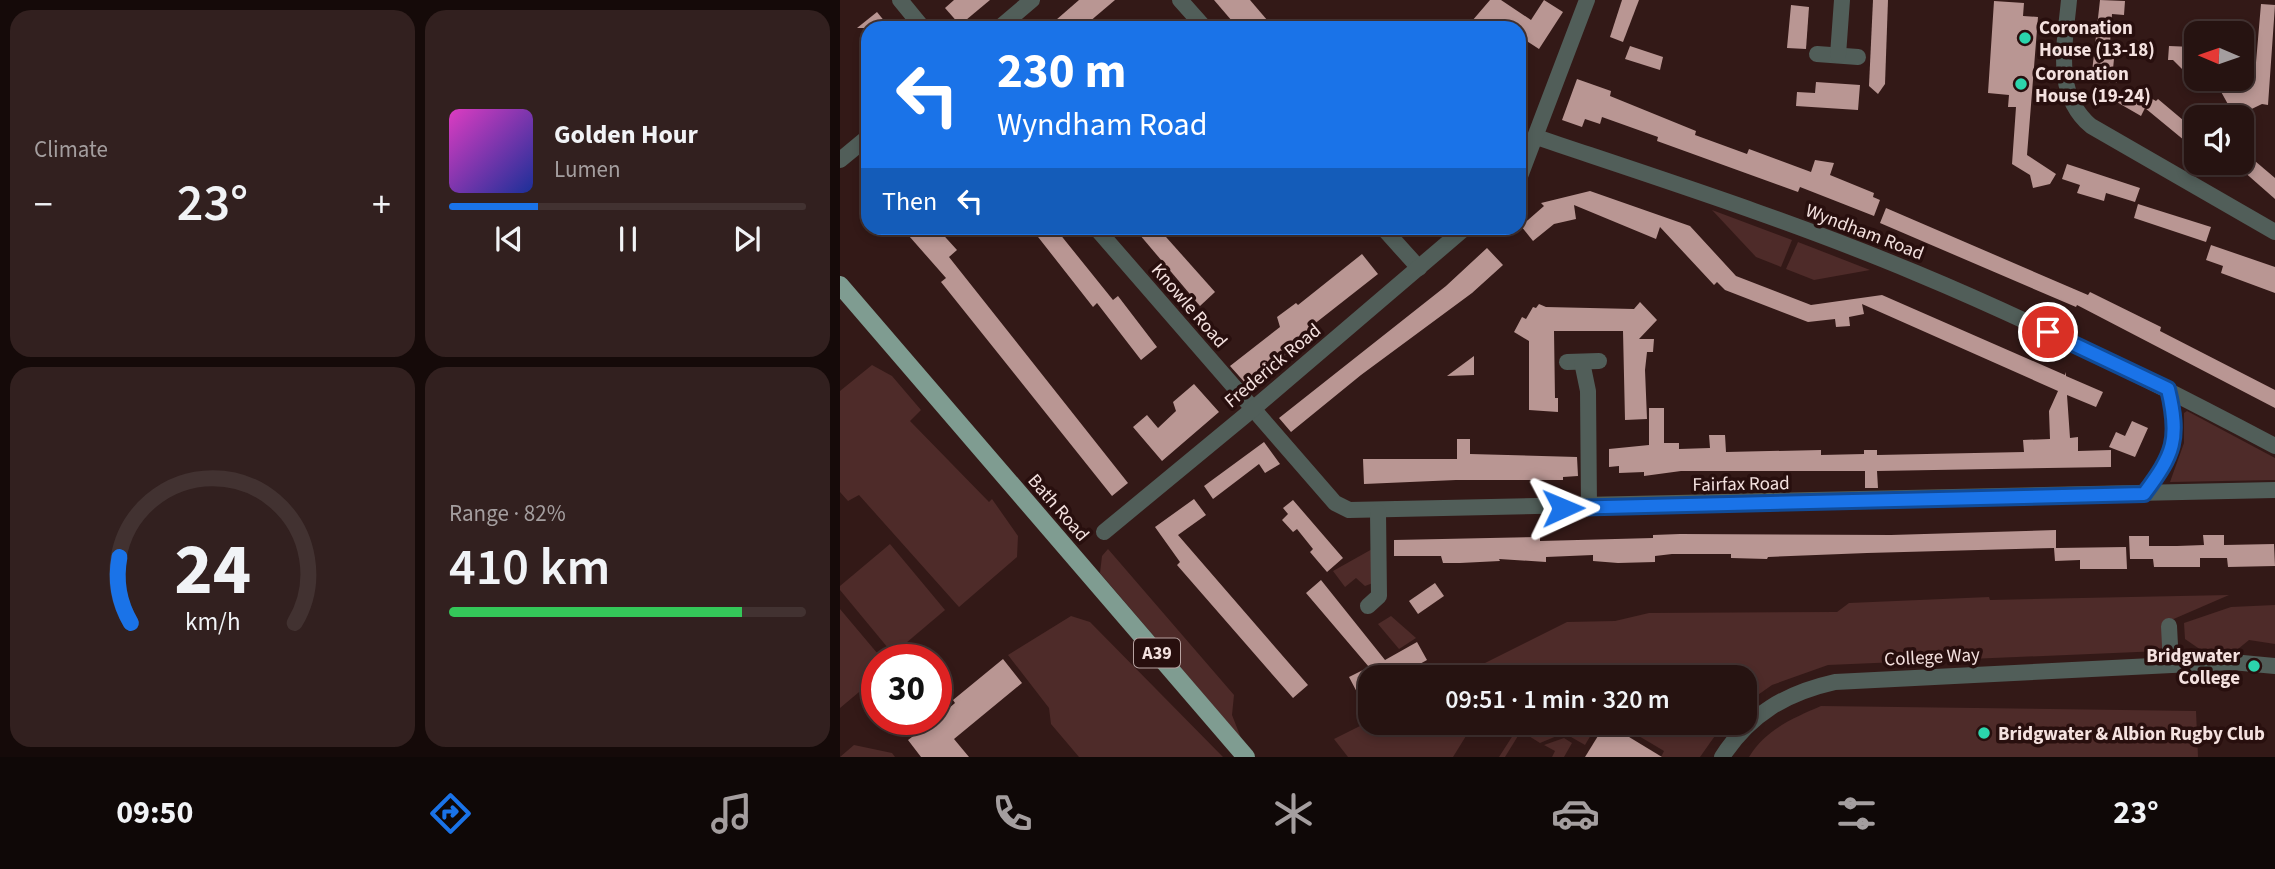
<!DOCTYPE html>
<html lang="en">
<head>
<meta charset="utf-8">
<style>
  body { margin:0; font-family:"Source Sans 3",sans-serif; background:#32201f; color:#f1f3f6; height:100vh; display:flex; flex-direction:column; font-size:26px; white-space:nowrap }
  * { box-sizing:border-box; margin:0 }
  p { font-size:23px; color:#a49e9f }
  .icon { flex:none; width:38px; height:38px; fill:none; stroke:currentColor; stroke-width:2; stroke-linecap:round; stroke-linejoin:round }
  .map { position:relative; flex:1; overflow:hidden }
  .side { display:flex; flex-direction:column; gap:10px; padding:10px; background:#150a09; width:840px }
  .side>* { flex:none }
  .guide { position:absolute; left:21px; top:21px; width:665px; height:214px; border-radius:21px; box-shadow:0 4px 10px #0003,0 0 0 2px #423231; background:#1a73e8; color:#fff; overflow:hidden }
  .needle { width:46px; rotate:272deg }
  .controls { position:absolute; left:1344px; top:21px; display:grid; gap:14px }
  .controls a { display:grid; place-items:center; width:70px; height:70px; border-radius:14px; background:#261311; box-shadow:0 4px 10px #0003,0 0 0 2px #423231; font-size:35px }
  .speed { position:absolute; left:21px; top:644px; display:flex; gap:14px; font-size:35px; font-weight:700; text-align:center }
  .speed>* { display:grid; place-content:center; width:91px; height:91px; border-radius:50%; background:#261311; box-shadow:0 4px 10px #0003,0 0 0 2px #423231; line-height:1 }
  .speed .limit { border:10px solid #d22; background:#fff; color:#111 }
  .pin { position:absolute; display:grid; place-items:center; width:60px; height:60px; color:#fff; margin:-30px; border:4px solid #fff; border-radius:50%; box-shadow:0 2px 7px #0007 }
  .me { position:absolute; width:77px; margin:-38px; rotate:89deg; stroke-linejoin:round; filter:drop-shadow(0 0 5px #0008) }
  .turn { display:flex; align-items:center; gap:24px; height:147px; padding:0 21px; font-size:32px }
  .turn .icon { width:91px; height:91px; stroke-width:2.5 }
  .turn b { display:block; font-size:49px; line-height:60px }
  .then { display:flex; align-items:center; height:66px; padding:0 21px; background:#0003; gap:14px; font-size:26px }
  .big { font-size:52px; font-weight:600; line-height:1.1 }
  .side .card { flex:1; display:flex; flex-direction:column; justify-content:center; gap:10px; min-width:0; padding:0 24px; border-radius:21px; background:#32201f }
  .side .dial { align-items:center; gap:0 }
  .dial svg { height:182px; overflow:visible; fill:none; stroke:#423231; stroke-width:7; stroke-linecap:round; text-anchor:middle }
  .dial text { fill:#f1f3f6; stroke:none }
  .song { display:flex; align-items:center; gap:21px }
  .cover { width:84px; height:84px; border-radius:10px; background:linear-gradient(135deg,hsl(310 70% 55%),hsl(230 70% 35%)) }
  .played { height:7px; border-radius:4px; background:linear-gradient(90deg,#1a73e8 25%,#423231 25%) }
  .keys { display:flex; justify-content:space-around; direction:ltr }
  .heat { display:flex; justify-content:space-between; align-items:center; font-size:38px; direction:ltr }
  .charge { height:10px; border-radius:5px; background:linear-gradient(90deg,#34c759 82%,#423231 0) }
  .side .tiles { flex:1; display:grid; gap:10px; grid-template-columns:repeat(2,1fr) }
  .trip { position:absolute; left:518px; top:665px; width:399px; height:70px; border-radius:21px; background:#261311; box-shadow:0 4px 10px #0003,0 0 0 2px #423231; font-weight:600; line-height:70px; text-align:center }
  .tabs { display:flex; height:112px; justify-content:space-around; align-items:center; background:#0f0807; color:#a49e9f }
  .tabs .icon { width:49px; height:49px }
  .tabs .active { color:#1a73e8 }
  .tabs b { font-size:32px; color:#f1f3f6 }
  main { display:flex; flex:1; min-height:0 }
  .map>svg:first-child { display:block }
  .green { fill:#4e2b29 }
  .building { fill:#b99693 }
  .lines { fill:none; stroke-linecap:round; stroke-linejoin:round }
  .minor { stroke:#515e59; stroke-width:16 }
  .primary { stroke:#7f9c91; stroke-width:18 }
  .route-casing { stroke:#114b97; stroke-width:18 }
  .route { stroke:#1a73e8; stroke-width:12 }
  .poi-dot { fill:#2bd5ac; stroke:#280f0e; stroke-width:2.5 }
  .labels { text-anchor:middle; stroke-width:7; stroke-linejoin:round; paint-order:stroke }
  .shield { fill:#280f0e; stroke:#b7a2a0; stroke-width:2 }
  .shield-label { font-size:18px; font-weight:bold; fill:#f4e1df }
  .poi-label { font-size:19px; font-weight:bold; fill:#f4e1df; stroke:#280f0e; text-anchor:start }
  .street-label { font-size:19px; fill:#f4e1df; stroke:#280f0e }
</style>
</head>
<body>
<main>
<section class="side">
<div class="tiles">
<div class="card"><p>Climate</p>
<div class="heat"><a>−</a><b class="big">23°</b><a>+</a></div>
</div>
<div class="card">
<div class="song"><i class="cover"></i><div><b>Golden Hour</b><p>Lumen</p></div></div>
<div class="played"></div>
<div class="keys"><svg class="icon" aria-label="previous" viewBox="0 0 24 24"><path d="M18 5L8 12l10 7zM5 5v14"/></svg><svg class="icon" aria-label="pause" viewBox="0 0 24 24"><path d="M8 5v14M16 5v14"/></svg><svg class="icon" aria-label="next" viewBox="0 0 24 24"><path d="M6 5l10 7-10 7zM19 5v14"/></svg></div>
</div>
<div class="card dial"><svg viewBox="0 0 100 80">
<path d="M14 69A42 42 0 1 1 86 69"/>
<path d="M14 69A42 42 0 0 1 9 40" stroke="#1a73e8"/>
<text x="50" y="56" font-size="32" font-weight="700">24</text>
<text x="50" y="72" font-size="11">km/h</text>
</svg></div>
<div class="card"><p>Range · 82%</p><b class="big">410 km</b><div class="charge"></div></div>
</div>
</section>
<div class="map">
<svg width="1435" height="757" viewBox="0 0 1435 757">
  <rect width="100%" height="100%" fill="#331917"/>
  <!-- green -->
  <g class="green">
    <polygon points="872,210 952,240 941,267 916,257"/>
    <polygon points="958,242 1030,270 974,280 946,269"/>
    <polygon points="32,365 52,376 81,410 70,421 149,502 152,499 178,536 177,557 119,607 19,495 8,501 0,492 0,391"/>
    <polygon points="1347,411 1435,458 1435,480 1330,482 1344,443 1344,413"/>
    <polygon points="50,544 105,610 53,654 0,590 0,586"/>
    <polygon points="534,548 533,583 525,586 516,578 505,587 493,571"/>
    <polygon points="268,549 394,695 392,715 401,738 260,573 262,556"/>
    <polygon points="1389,595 1329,621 1321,651 988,665 932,685 905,704 905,677 617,677 727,622 775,621 809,613 997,612 1009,603 1149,597 1150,600"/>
    <polygon points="1435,605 1435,644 1409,640 1398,649 1361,650 1345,639 1344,623 1391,607"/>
    <polygon points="0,609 43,660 37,660 37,677 0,708"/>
    <polygon points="231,616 250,622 383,757 239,757 211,724 209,708 168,655"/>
    <polygon points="551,616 576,638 559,649 538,624"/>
    <path d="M 981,706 L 1356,711 L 1358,757 L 909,757 C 925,730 953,718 981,706 Z"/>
    <polygon points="530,721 530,723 634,723 613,757 508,757 494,739"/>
    <polygon points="667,723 758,723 745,745 724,733 700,743 681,731 665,757 659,757 677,729"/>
    <polygon points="777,723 884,723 860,757 821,757 824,751"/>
    <polygon points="724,738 732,743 724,757 712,757 715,751 704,745"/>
    <polygon points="14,745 52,753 55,757 0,757"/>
  </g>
  <!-- building -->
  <g class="building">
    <polygon points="114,0 150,0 120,25 105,8"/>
    <polygon points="239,0 275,0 242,28 223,28 216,20"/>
    <polygon points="374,0 410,0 434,28 398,28"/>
    <polygon points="650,0 661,0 691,20 704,0 723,12 699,49 679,36 679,28 626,28"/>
    <polygon points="782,0 799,0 783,42 770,37"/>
    <polygon points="1033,0 1048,0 1045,84 1038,94 1029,86"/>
    <polygon points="1260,0 1285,1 1284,15 1272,14 1269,58 1274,59 1273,69 1279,69 1278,83 1251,81"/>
    <polygon points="1154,1 1184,3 1183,16 1198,17 1187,155 1216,174 1210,184 1193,188 1190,175 1172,164 1176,107 1168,107 1169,95 1148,93"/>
    <polygon points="1421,4 1435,5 1428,105 1422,104 1395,117 1374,79 1404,79 1404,74 1415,74"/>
    <polygon points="951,5 969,7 966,49 947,48"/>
    <polygon points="37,12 50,28 17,28"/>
    <polygon points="790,46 823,57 820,70 785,59"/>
    <polygon points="1329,46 1353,47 1351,78 1333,60 1328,60"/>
    <polygon points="737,79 771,91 770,96 856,131 855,135 907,154 909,149 971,172 975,160 994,163 990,175 1034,193 1033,197 1040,200 1034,216 960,187 958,192 817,141 818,137 762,117 760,124 745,119 742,127 722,120"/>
    <polygon points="976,82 1020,85 1018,110 956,106 957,92 975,93"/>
    <polygon points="1291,87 1316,101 1318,99 1356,131 1356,150 1305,108 1301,116 1275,101"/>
    <polygon points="1402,150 1435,178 1435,199 1402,170"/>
    <polygon points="1227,164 1300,188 1295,202 1266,193 1264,201 1237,193 1240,185 1222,179"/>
    <polygon points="750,191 850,226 896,276 971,305 1042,295 1225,375 1226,372 1226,376 1263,392 1256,407 1227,395 1230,438 1238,437 1238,451 1271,450 1271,467 1037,471 1038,488 1025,488 1025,471 841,471 804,476 804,472 779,473 779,466 769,467 769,449 809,445 809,408 824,408 824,443 839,443 839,449 870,448 869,435 885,435 886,452 981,450 981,455 1024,454 1024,450 1037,450 1037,455 1184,452 1183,440 1210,439 1209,411 1218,391 1022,304 1024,314 1009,317 1010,326 996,327 995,319 968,322 885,290 877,282 874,285 820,227 816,239 734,205 736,219 714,224 693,241 681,226 704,206 701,203"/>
    <polygon points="1298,204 1371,227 1366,242 1294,218"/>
    <polygon points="1046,208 1248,295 1250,292 1321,327 1320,331 1435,390 1435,408 1237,305 1236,307 1040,223"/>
    <polygon points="62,228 97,228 117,250 109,257 288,483 272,496 101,282 106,278"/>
    <polygon points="191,228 215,228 273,300 278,296 317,347 301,360 257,303 253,307"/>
    <polygon points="294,228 318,228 375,292 360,306"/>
    <polygon points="1371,245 1435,267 1435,293 1381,273 1383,266 1366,260"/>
    <polygon points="647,248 663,265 632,293 521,375 451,432 439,418 606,286"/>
    <polygon points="522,254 538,274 473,325 477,330 407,385 390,366 440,327 437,317 456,303 458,305"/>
    <polygon points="800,302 817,320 799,339 814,339 813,352 807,352 805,370 807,419 785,420 783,331 714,331 715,398 718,398 718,412 689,410 689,341 674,332 682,317 686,319 693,307 696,308 699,304 706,307 794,309"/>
    <polygon points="634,356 634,375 607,376"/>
    <polygon points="354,384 379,412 322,461 293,427 307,415 318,428 336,411 333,402"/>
    <polygon points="1292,421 1308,428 1295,457 1269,447 1276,432 1285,436"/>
    <polygon points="617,439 630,439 630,454 737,457 738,476 723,477 723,480 616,480 524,484 523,459 617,459"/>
    <polygon points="424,442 440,464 425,473 419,464 373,499 364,486"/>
    <polygon points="354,499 366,515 338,535 468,685 453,698 337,565 340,562 315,527"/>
    <polygon points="453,500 503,558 487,572 470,552 473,549 457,529 453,532 442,520 448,514 443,508"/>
    <polygon points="1216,530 1216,548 1286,547 1287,569 1240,569 1240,560 1215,561 1214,548 1027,553 928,557 927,559 891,558 891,554 832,554 815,556 815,562 778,563 753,561 753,555 706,557 706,562 659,559 660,561 620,563 603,563 601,556 554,556 554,540 700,537 700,541 813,538 813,535 840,534 1051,535"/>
    <polygon points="1363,535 1384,535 1384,545 1434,544 1435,566 1388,567 1387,558 1360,558 1360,567 1314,567 1313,559 1290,559 1289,536 1309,536 1309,546 1337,546 1364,545"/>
    <polygon points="481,580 545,660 577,642 587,660 556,677 530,677 530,717 509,677 529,667 466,593"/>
    <polygon points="595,583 604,596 578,614 569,601"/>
    <polygon points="163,659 182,683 114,739 129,757 81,757 68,740 76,734 63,719 96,719 115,703 113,700"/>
    <polygon points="766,723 822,757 745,757"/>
  </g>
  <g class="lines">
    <!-- minor -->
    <g class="minor">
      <polyline points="60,0 83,28"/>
      <polyline points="340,0 365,28"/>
      <path d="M 1229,0 C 1225,44 1213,94 1251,126 L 1435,232"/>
      <polyline points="159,28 192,0"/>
      <polyline points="977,54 1018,57"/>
      <polyline points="998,55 1002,0"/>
      <path d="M 696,137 C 824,180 952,221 1076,273 C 1199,324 1318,384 1435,446"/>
      <polyline points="0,160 28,137"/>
      <polyline points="679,179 747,0"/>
      <polyline points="256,228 495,503 509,510 1435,490"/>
      <polyline points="543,228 579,268"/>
      <polyline points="727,362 759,361"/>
      <polyline points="742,362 748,391 749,507"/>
      <path d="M 1304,494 C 1334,454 1340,439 1328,389"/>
      <polyline points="264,532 413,409 625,228"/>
      <polyline points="528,606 539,596 538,512"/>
      <polyline points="1329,626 1331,665"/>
      <path d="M 882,757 C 910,714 946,693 995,682 L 1392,662 L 1435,666"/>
    </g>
    <!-- primary -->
    <polyline class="primary" points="0,285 406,757"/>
  </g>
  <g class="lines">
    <!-- route casing -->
    <g class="route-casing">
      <path id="route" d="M 723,508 L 1304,494 C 1334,454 1340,439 1328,389 L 1208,332"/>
    </g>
    <!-- route -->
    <use href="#route" class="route"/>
  </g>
  <!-- markers -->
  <g class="poi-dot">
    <circle cx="1185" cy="38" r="7"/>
    <circle cx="1181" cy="84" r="7"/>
    <circle cx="1414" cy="666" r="7"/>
    <circle cx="1144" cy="733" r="7"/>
  </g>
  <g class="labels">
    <!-- shield labels -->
    <rect class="shield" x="294" y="638.5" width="46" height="29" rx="5"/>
    <g class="shield-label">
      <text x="317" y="659">A39</text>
    </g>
    <!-- poi labels -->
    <g class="poi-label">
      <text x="1199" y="34">Coronation<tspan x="1199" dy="22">House (13-18)</tspan></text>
      <text x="1195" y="80">Coronation<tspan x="1195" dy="22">House (19-24)</tspan></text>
      <text x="1400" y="662" text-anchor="end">Bridgwater<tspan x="1400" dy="22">College</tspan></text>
      <text x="1158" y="740">Bridgwater &amp; Albion Rugby Club</text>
    </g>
    <!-- street labels -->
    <g class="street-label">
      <text transform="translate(1025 231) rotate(21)" y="7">Wyndham Road</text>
      <text transform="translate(350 305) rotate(49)" y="7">Knowle Road</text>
      <text transform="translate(432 365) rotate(-40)" y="7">Frederick Road</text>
      <text transform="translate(901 483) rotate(-1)" y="7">Fairfax Road</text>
      <text transform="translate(219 507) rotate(49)" y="7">Bath Road</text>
      <text transform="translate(1092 656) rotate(-3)" y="7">College Way</text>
    </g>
  </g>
</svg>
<div class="controls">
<a><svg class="needle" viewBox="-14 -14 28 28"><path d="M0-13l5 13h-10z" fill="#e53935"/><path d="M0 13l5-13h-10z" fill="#a49e9f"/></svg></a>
<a><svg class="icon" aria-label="sound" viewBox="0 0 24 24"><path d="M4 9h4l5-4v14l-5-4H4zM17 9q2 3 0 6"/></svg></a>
</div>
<div class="speed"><div class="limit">30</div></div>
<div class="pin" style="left:1208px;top:332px;background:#d93025"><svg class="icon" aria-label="arrive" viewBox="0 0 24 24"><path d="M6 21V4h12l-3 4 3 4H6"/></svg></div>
<svg class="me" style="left:723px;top:508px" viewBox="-20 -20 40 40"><path d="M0-17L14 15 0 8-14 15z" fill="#1a73e8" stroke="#fff" stroke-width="4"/></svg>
<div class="trip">09:51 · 1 min · 320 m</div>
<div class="guide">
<div class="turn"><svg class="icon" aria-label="left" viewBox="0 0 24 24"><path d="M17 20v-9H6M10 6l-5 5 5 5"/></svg><div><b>230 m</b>Wyndham Road</div></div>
<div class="then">Then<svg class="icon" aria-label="left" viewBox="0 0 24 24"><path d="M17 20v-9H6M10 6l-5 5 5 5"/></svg></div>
</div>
</div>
</main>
<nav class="tabs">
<b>09:50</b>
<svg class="icon active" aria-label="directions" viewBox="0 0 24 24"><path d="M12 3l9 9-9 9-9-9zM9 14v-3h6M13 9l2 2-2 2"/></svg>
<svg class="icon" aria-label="music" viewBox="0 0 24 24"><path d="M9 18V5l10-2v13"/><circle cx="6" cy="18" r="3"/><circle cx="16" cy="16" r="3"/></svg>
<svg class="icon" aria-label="phone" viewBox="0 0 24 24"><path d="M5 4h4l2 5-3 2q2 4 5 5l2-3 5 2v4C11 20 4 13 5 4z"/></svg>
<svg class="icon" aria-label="climate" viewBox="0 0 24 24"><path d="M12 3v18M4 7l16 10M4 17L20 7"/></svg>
<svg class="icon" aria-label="car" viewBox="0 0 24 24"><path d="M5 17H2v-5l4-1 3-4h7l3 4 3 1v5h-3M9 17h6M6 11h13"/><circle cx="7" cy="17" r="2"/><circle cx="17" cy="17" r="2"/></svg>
<svg class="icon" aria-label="filters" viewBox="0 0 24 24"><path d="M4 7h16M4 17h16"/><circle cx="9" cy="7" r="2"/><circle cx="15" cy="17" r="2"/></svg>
<b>23°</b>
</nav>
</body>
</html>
